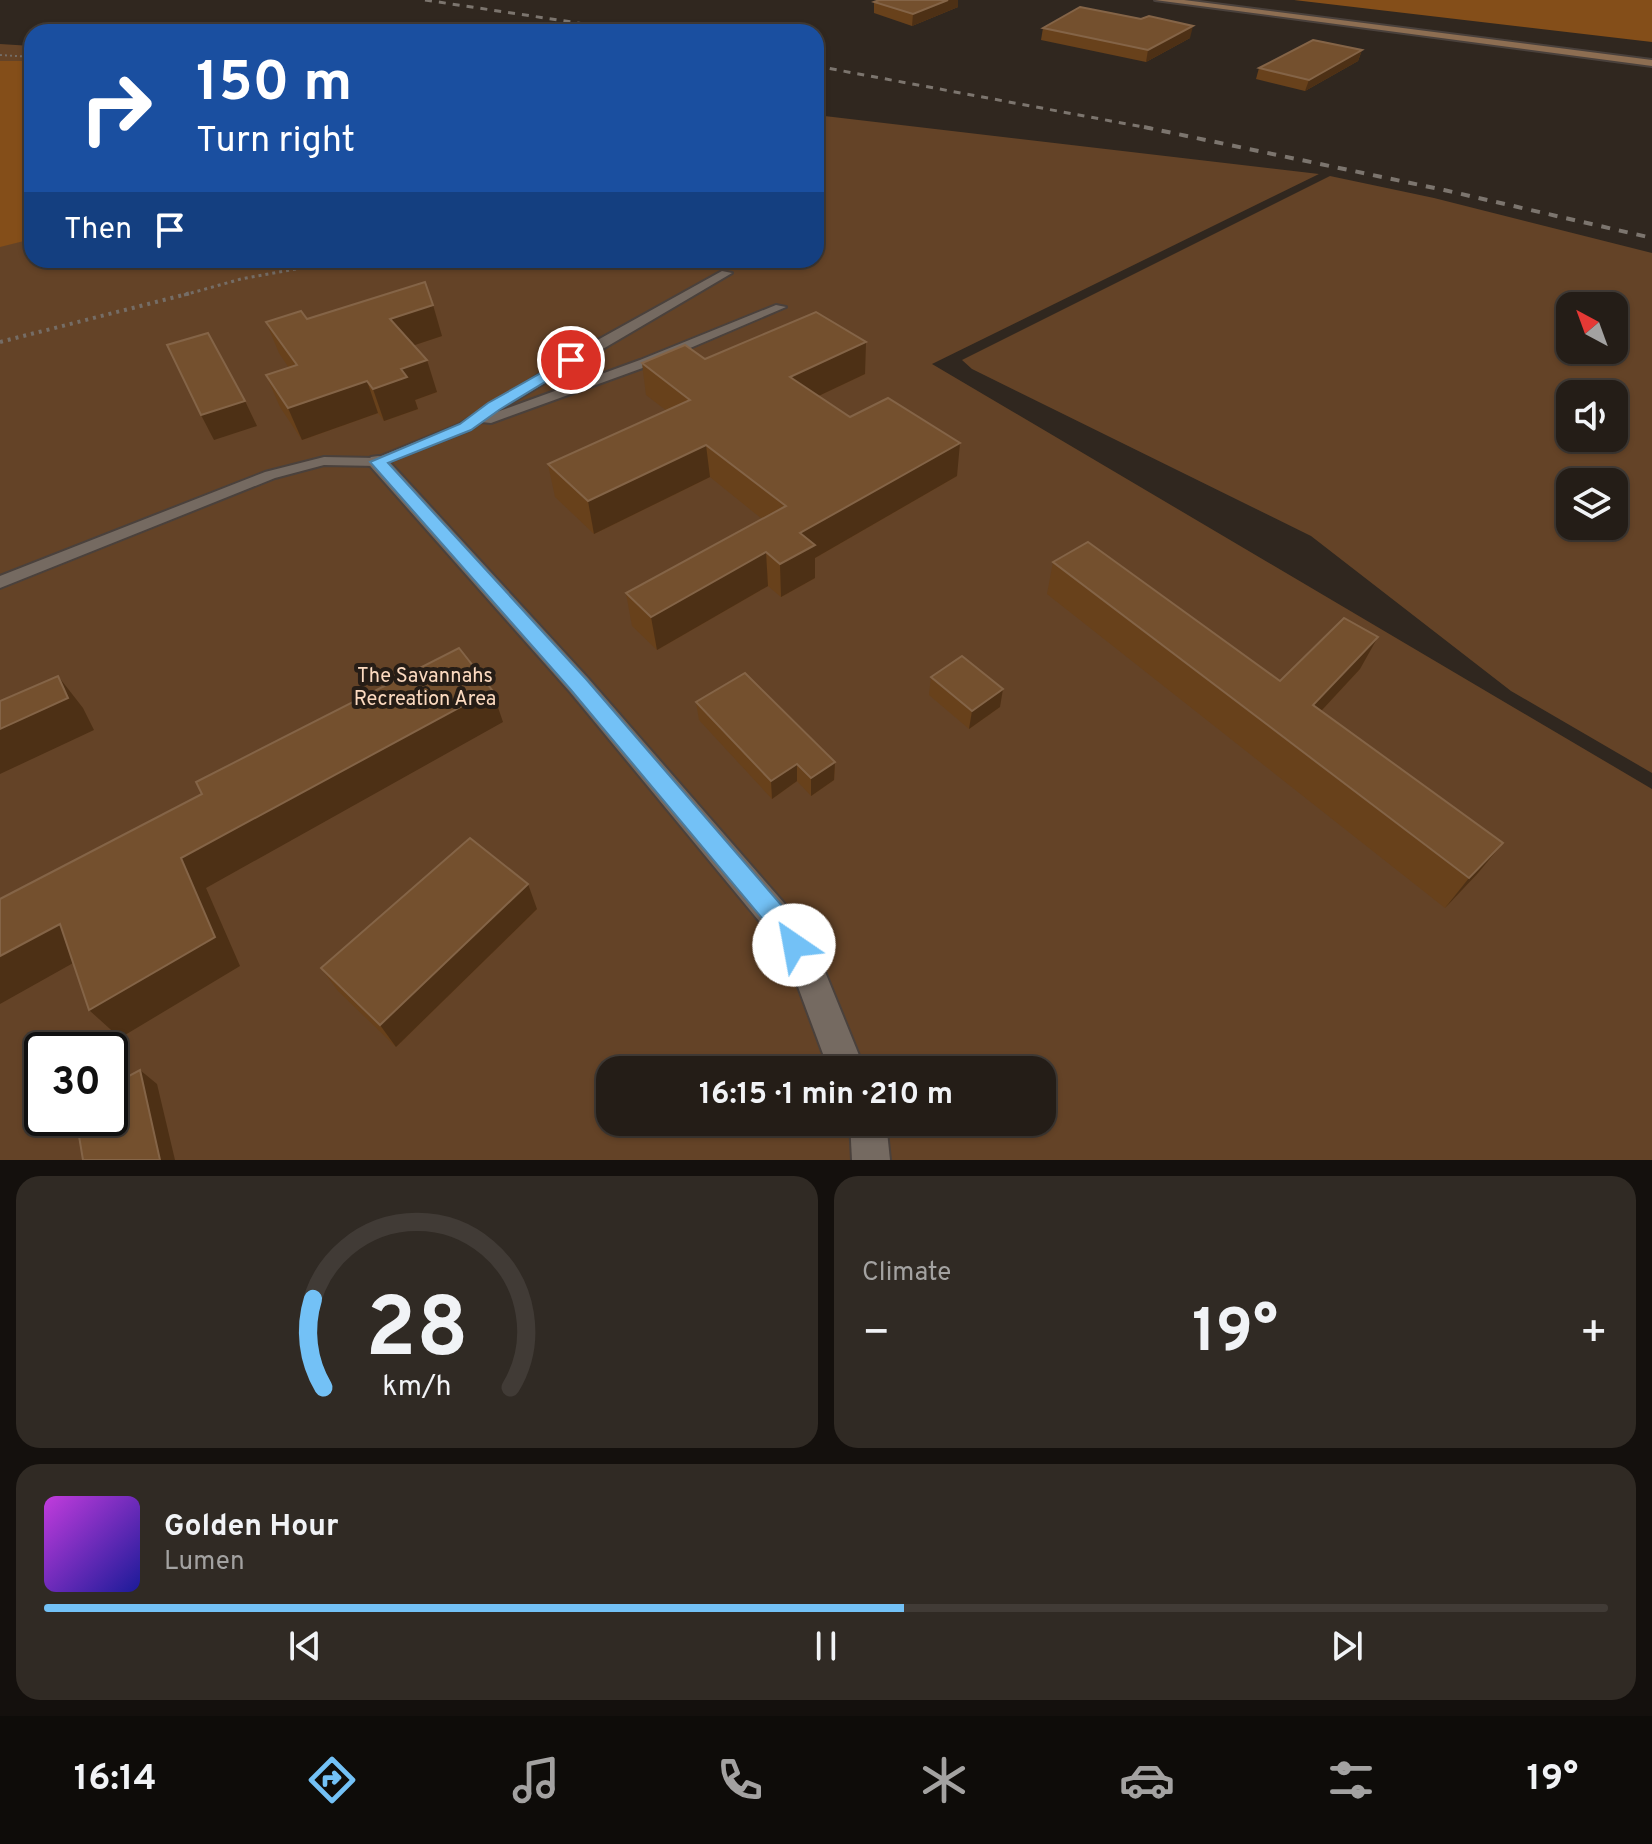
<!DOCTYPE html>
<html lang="en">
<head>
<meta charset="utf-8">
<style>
  body { margin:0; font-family:Overpass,sans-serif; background:#302a24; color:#f1f3f6; height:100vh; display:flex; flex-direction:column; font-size:30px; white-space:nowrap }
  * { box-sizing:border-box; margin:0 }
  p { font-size:26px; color:#a3a2a1 }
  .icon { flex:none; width:44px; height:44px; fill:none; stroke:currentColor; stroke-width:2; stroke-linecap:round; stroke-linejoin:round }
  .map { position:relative; height:1160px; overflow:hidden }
  .sheet { display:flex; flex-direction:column; gap:16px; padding:16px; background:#14100d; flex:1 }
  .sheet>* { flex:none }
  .banner { position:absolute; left:24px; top:24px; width:800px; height:244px; border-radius:24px; box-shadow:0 2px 6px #0004,0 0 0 2px #413b36; background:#1a4fa0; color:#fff; overflow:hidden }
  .needle { width:52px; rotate:319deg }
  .buttons { position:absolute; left:1556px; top:292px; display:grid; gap:16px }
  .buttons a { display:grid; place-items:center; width:72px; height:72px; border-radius:16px; background:#241d17; box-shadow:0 2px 6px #0004,0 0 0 2px #413b36; font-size:40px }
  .speed { position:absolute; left:24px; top:1032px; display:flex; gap:16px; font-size:40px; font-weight:700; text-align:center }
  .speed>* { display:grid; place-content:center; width:104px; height:104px; border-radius:50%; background:#241d17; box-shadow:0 2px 6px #0004,0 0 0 2px #413b36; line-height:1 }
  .speed .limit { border:4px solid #111; border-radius:12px; background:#fff; color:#111 }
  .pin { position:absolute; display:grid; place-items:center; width:68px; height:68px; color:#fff; margin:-34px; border:4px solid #fff; border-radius:50%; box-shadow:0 2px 8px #0007 }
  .me { position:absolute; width:88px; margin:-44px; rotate:327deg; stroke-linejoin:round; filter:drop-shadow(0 0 6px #0008) }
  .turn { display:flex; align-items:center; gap:28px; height:168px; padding:0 40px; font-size:36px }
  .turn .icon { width:104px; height:104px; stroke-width:2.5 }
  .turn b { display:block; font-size:56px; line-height:68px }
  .then { display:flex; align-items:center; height:76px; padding:0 40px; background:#0003; gap:16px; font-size:30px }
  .big { font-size:60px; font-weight:700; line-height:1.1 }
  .sheet .card { flex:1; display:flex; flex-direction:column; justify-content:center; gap:12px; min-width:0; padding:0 28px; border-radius:24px; background:#302a24 }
  .sheet .dial { align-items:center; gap:0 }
  .dial svg { height:208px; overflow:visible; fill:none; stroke:#413b36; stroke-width:7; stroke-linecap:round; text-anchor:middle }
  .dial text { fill:#f1f3f6; stroke:none }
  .song { display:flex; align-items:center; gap:24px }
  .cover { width:96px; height:96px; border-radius:12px; background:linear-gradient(135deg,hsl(290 70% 55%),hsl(240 70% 35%)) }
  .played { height:8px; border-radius:4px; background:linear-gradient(90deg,#73c1f6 55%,#413b36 55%) }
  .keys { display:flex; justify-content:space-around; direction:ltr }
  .heat { display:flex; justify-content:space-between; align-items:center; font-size:44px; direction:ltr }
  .sheet .tiles { flex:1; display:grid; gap:16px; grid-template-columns:1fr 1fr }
  .card:last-child { grid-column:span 2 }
  .trip { position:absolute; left:596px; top:1056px; width:460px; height:80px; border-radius:24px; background:#241d17; box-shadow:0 2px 6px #0004,0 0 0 2px #413b36; font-weight:700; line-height:80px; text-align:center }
  .menu { display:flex; height:128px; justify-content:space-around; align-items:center; background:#0e0c09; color:#a3a2a1 }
  .menu .icon { width:56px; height:56px }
  .menu .on { color:#73c1f6 }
  .menu b { font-size:36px; color:#f1f3f6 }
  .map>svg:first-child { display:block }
  .green { fill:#644327; fill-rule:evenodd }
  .water { fill:#844e19 }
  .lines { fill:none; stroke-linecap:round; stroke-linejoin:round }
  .lane-casing { stroke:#4a413c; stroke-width:4 }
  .street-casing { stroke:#4a413c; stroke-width:4 }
  .secondary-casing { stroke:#4a413c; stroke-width:4 }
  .path-far2 { stroke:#756d66; stroke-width:2; stroke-dasharray:2 3; stroke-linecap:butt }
  .path-far1 { stroke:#756d66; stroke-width:3; stroke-dasharray:3 4; stroke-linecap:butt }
  .path { stroke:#756d66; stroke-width:4; stroke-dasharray:3 5; stroke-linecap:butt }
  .lane { fill:#756a61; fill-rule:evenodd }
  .street { fill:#756a61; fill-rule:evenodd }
  .secondary { fill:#8d6e52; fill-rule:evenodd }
  .rail-far1 { stroke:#7c756e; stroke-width:3; stroke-dasharray:7 7; stroke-linecap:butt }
  .rail { stroke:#7c756e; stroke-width:4; stroke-dasharray:9 9; stroke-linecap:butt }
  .wall { fill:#68411b }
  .shaded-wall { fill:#4d3015 }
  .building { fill:#74502e; stroke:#846447; stroke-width:2 }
  .route { fill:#73c1f6; stroke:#4b7da0; stroke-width:2 }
  .labels { text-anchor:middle; stroke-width:8; stroke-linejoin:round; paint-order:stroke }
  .park-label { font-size:20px; fill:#fcdac0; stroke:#261d16 }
</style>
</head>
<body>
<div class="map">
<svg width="1652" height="1160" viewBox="0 0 1652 1160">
  <rect width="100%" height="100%" fill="#30271f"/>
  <!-- green -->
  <g class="green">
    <path d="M 0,44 L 32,46 L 32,260 L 816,260 L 816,115 L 1319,174 L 932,364 L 1652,789 L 1652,1160 L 0,1160 ZM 42,1050 L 110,1050 L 110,1118 L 42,1118 ZM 610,1070 L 1042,1070 L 1042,1122 L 610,1122 Z"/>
    <path d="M 1330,176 L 1434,198 L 1652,253 L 1652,773 L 1511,691 L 1311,536 L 972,369 L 962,360 ZM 1570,306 L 1614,306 L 1614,350 L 1570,350 ZM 1570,394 L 1614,394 L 1614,438 L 1570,438 ZM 1570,482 L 1614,482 L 1614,526 L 1570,526 Z"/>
  </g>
  <!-- water -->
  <g class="water">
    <polygon points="1294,0 1652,0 1652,42"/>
    <polygon points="0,61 32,61 32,239 0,247"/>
  </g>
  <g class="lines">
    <!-- lane casing -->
    <g class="lane-casing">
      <polygon id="lane" points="722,271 732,273 494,413 640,360 776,305 786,307 648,366 491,423 481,422 470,430 378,466 324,465 275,478 0,588 0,576 265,472 324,457 376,458 460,424 567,357"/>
    </g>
    <!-- street casing -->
    <g class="street-casing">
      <g id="street">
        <polygon points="378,456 385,457 588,678 791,911 819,957 865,1070 829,1070 794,976 769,933 570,692 371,467 367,462 371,457"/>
        <polygon points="850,1122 886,1122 890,1160 852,1160"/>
      </g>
    </g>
    <!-- secondary casing -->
    <g class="secondary-casing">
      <polygon id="secondary" points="1155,0 1184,0 1652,60 1652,66"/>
    </g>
    <!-- path-far2 -->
    <polyline class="path-far2" points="0,55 32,57"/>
    <!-- path-far1 -->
    <polyline class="path-far1" points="184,295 241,279 345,260"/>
    <!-- path -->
    <polyline class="path" points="0,342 191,293"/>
    <!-- lane -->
    <use href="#lane" class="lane"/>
    <!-- street -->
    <use href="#street" class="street"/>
    <!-- secondary -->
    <use href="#secondary" class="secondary"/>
    <!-- rail-far1 -->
    <g class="rail-far1">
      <polyline points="425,0 638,32"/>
      <polyline points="816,66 1154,129"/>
    </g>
    <!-- rail -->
    <polyline class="rail" points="1144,127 1444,190 1652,238"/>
  </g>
  <!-- wall -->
  <g class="wall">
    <polygon points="879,0 958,0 958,7 912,26 874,13 874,2"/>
    <polygon points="1141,19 1190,38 1146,62 1041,40 1043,28"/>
    <polygon points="1362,50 1358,61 1305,91 1256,79 1259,68"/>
    <polygon points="705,260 732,260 716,266"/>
    <polygon points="266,322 442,336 414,345 437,392 415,400 418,409 384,421 378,413 302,440 280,407 266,375 289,368 279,353"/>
    <polygon points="705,359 865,374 818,396 850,417 957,476 815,558 815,578 781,597 768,586 657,650 632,626 626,593 762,519 710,477 594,534 555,497 548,464 667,411 646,395 642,363"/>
    <polygon points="1053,562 1280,681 1360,669 1321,711 1503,843 1478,873 1445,908 1047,594"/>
    <polygon points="931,677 1000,707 969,729 929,695"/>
    <polygon points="696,702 835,762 834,780 811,796 797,781 772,799 699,720"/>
    <polygon points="537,909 396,1047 338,991 321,968"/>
  </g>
  <!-- shaded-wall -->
  <g class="shaded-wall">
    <polygon points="948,0 958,0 958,7 912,26 913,14"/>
    <polygon points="1193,26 1190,38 1146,62 1148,50"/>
    <polygon points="1362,50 1358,61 1305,91 1309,80"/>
    <polygon points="715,260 732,260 716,266"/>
    <polygon points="433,305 442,336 400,350 390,319"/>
    <polygon points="866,342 865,374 791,409 790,377"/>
    <polygon points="427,360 437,392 415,400 418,409 384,421 373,389 401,369"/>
    <polygon points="367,381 378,413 302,440 288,408"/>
    <polygon points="245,401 257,426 214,440 201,415"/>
    <polygon points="960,443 957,476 815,558 815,578 781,597 780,564 800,533"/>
    <polygon points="706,445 710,477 594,534 588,501"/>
    <polygon points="766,552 768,586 657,650 651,617"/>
    <polygon points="1378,637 1360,669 1297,737 1313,705"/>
    <polygon points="58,676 83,708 94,730 0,774 0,729"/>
    <polygon points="1003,689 1000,707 969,729 972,711"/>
    <polygon points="492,690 503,722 206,888 240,966 120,1038 89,1010 181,858"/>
    <polygon points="835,762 834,780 811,796 811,778"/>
    <polygon points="797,764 797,781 772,799 771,781"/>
    <polygon points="1503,843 1478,873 1445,908 1469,878"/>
    <polygon points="528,884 537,909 396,1047 380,1025"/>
    <polygon points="60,924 91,953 0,1004 0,956"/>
    <polygon points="140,1070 157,1084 175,1160 160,1160"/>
  </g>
  <!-- building -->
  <g class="building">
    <polygon points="879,0 948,0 913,14 874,2"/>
    <polygon points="1080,7 1141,19 1149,16 1193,26 1148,50 1043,28"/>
    <polygon points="1313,40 1362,50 1309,80 1259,68"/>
    <polygon points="425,282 433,305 390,319 427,360 401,369 407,377 373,389 367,381 288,408 266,375 297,365 266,322 301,311 307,319"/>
    <polygon points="816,312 866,342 790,377 850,417 888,398 960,443 800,533 815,545 780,564 766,552 651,617 626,593 786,506 706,445 588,501 548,464 690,400 642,363 685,345 705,359"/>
    <polygon points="208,333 245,401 201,415 167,345"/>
    <polygon points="1088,542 1280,681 1344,618 1378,637 1313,705 1503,843 1469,878 1053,562"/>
    <polygon points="459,648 492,690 181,858 215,937 89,1010 60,924 0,956 0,899 202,794 196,782"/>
    <polygon points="962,656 1003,689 972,711 931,677"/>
    <polygon points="745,673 835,762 811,778 797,764 771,781 696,702"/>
    <polygon points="58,676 68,698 0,729 0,701"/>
    <polygon points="470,838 528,884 380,1025 321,968"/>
    <polygon points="140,1070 160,1160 83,1160 76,1118 110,1118 110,1086"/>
  </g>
  <!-- route -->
  <polygon class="route" points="571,356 576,357 576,363 499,410 471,430 388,463 586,679 789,914 806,945 802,953 794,957 785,953 772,930 571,690 370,462 460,424 488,403"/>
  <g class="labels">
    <!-- park labels -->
    <g class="park-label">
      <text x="425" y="682">The Savannahs<tspan x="425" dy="23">Recreation Area</tspan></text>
    </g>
  </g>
</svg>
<div class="buttons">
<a><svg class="needle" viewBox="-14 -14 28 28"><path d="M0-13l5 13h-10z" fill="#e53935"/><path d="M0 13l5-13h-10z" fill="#a3a2a1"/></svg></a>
<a><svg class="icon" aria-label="sound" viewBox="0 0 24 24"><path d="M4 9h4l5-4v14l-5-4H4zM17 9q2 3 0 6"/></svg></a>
<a><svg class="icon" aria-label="layers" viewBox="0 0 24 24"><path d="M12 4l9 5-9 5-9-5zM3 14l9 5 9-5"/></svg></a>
</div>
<div class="speed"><div class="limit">30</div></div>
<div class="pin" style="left:571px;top:360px;background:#d93025"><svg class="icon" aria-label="arrive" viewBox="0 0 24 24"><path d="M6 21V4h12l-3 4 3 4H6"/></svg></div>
<svg class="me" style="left:794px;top:945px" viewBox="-20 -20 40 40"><circle r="19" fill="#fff"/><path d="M0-13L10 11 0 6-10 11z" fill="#73c1f6"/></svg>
<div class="trip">16:15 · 1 min · 210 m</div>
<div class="banner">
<div class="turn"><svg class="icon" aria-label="right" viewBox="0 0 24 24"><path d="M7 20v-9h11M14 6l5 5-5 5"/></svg><div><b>150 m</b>Turn right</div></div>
<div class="then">Then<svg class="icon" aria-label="arrive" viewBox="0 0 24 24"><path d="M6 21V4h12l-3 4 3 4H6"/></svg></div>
</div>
</div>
<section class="sheet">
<div class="tiles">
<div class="card dial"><svg viewBox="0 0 100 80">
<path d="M14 69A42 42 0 1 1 86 69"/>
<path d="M14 69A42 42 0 0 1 10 35" stroke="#73c1f6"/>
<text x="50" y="56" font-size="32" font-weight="700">28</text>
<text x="50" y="72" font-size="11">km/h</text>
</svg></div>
<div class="card"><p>Climate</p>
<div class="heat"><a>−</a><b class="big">19°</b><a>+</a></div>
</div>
<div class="card">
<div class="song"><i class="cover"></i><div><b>Golden Hour</b><p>Lumen</p></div></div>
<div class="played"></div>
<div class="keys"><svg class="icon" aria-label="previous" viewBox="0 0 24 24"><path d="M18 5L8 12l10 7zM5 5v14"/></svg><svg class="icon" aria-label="pause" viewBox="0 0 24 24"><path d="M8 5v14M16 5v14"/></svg><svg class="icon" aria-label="next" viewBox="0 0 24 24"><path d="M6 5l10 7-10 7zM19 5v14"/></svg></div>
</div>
</div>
</section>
<nav class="menu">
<b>16:14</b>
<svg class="icon on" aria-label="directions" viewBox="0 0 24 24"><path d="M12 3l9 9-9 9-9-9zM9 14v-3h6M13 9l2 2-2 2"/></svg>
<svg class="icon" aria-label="music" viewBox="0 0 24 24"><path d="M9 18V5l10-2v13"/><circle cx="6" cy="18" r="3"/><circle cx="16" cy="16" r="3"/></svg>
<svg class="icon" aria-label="phone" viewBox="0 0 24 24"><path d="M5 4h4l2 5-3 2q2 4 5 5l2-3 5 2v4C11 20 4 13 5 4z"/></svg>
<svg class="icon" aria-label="climate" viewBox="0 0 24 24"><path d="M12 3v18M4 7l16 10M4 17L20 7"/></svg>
<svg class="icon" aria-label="car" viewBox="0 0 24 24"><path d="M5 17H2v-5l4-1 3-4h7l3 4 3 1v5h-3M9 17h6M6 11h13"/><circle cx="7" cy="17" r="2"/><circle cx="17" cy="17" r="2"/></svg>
<svg class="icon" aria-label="filters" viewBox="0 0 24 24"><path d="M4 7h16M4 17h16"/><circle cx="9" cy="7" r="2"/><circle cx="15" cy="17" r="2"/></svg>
<b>19°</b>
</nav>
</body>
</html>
